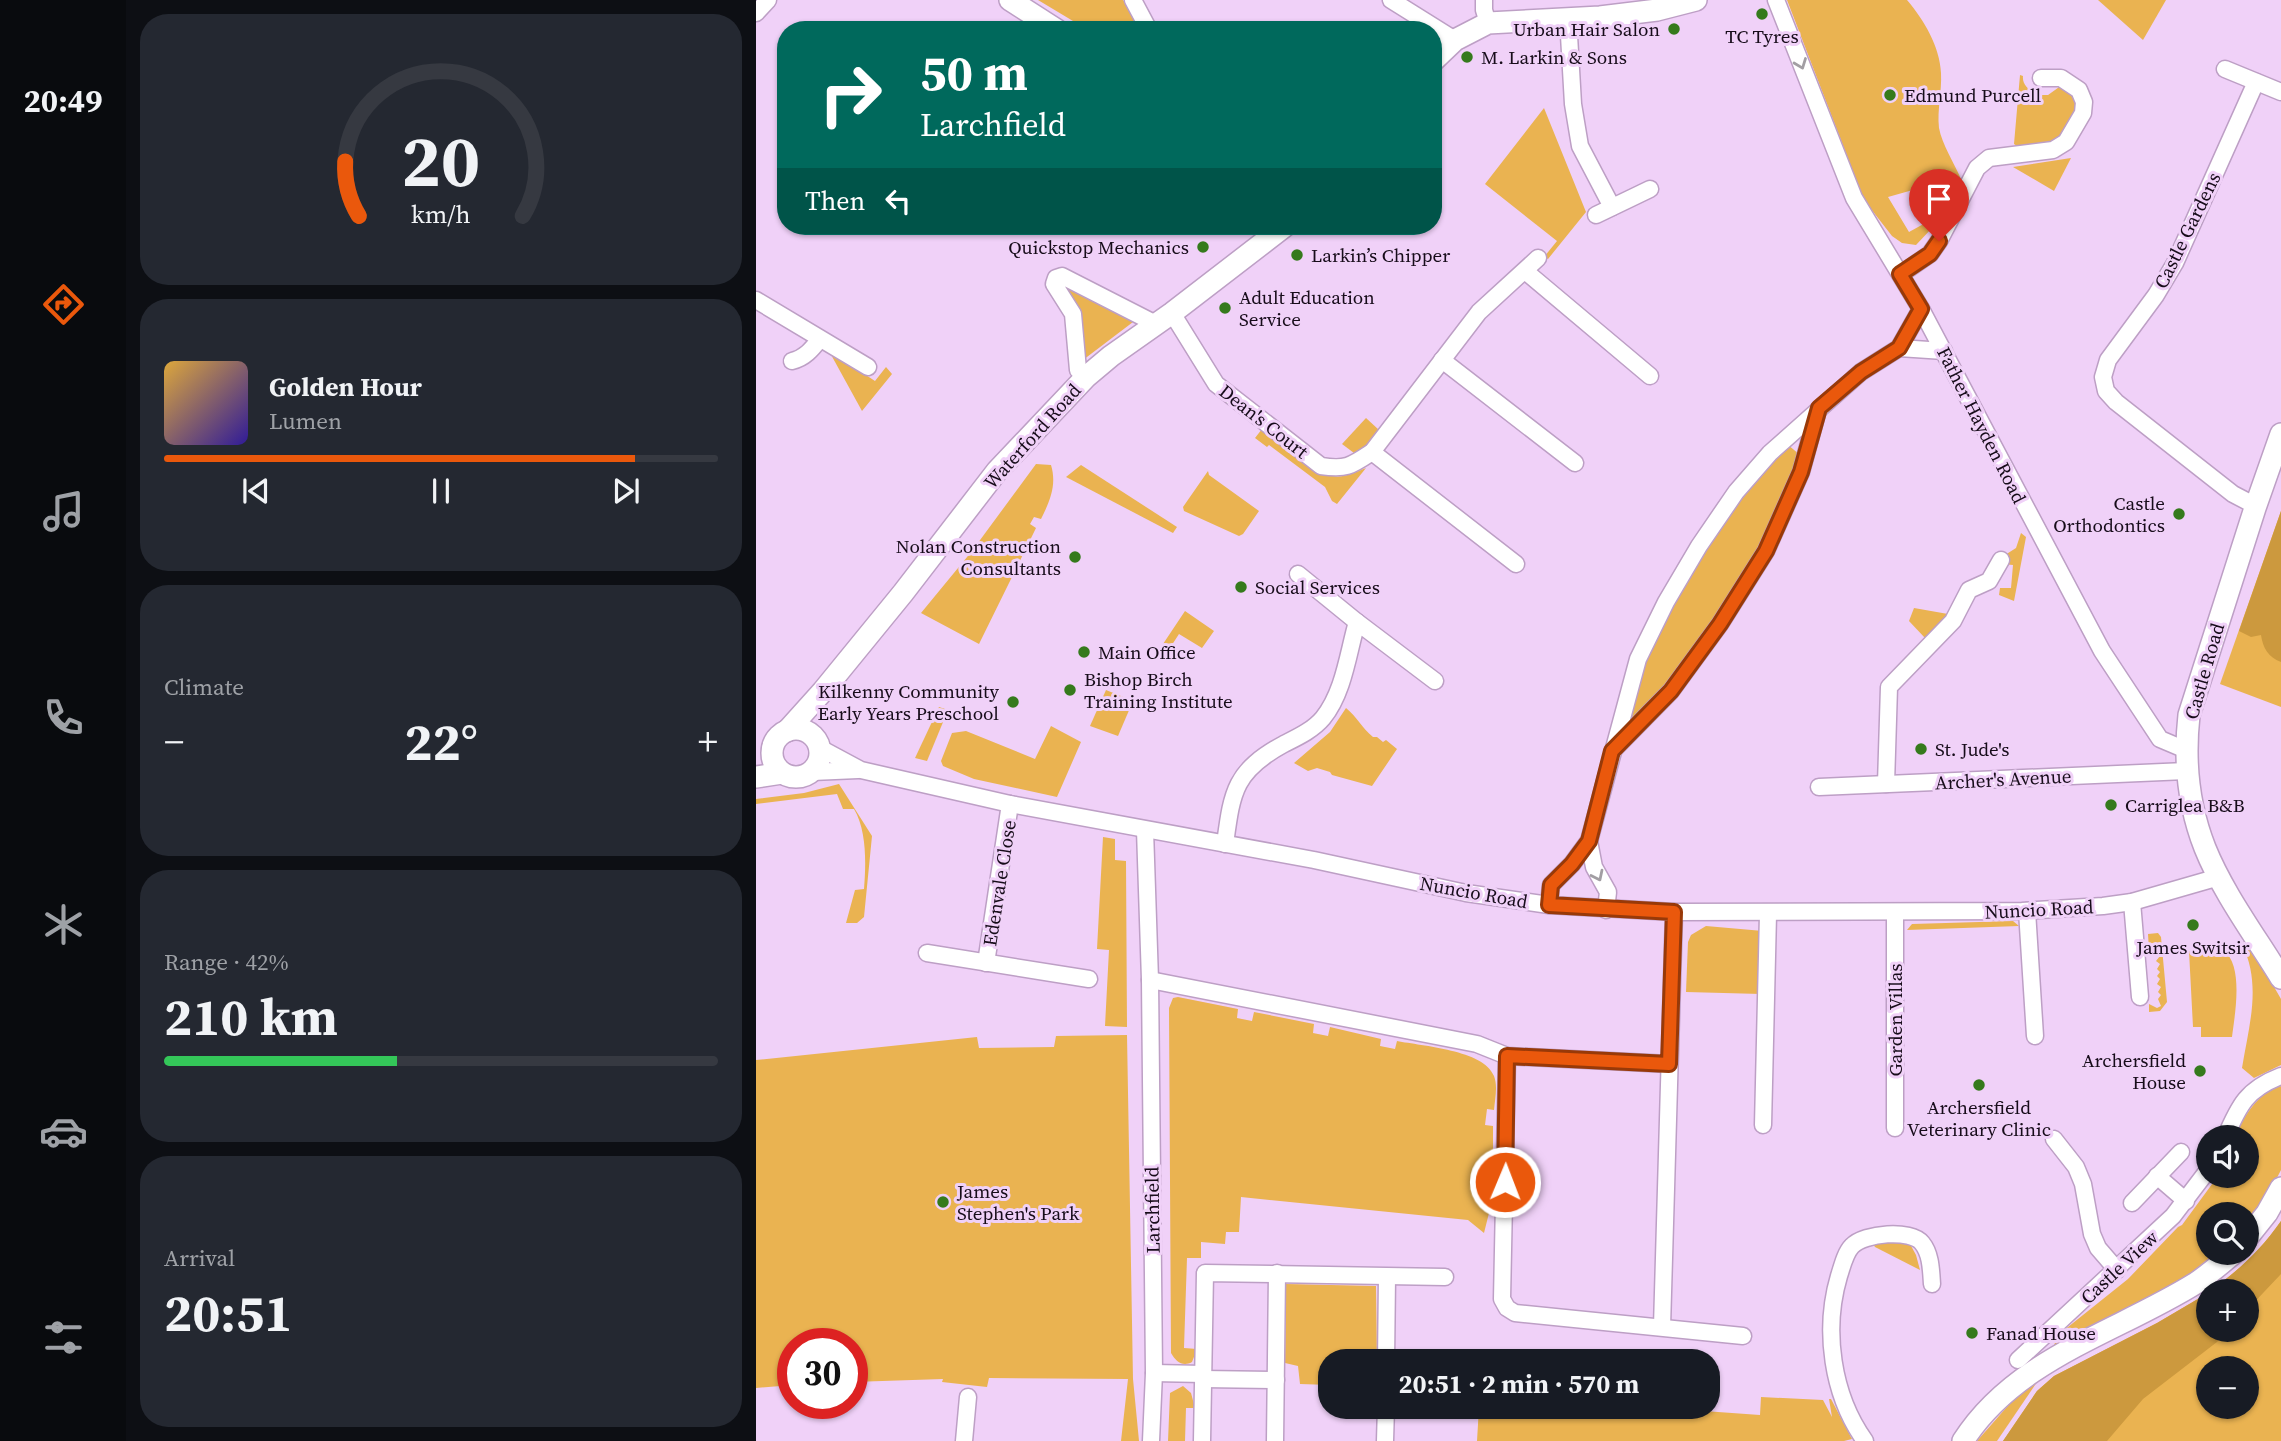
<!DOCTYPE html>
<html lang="en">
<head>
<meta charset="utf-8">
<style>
  body { margin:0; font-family:"Source Serif 4",serif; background:#242831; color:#f1f3f6; height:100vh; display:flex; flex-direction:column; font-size:26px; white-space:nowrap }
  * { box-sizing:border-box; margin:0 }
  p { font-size:23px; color:#9ea1a6 }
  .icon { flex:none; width:38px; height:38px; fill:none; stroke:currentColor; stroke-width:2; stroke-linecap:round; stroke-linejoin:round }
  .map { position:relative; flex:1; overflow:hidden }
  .drawer { display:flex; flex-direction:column; gap:14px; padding:14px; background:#0d0f14; width:630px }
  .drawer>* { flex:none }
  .banner { position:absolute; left:21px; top:21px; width:665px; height:214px; border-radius:28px; box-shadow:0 2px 5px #0004; background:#00695c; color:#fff; overflow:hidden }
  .tools { position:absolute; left:1440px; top:1125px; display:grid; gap:14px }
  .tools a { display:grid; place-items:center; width:63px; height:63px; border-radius:50%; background:#171b24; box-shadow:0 2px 5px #0004; font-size:35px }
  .speed { position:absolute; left:21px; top:1328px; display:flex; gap:14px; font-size:35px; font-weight:700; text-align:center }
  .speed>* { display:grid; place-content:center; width:91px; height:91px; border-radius:50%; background:#171b24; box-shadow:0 2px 5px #0004; line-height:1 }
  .speed .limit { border:10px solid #d22; background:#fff; color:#111 }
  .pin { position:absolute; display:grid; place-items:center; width:60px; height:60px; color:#fff; margin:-72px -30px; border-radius:50% 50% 50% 0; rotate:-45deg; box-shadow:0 0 7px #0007 }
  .pin .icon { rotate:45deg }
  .me { position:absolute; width:77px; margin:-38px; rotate:1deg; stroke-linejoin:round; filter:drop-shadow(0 0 5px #0008) }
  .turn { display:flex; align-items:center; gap:24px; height:147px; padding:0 28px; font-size:32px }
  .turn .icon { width:91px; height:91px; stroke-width:2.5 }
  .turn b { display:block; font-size:49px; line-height:60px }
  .then { display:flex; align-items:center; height:66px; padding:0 28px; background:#0003; gap:14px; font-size:26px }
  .big { font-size:52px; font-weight:700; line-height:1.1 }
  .drawer .tile { flex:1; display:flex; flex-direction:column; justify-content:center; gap:10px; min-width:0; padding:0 24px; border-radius:28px; background:#242831 }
  .drawer .dial { align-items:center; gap:0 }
  .dial svg { height:182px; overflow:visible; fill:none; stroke:#363941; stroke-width:7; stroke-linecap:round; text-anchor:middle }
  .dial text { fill:#f1f3f6; stroke:none }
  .song { display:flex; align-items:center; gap:21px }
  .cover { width:84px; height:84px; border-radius:10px; background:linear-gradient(135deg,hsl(40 70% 55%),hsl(250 70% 35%)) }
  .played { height:7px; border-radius:4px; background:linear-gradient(90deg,#ea580c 85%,#363941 85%) }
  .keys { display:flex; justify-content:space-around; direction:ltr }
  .heat { display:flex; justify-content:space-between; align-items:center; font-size:38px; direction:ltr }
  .charge { height:10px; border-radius:5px; background:linear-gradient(90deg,#34c759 42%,#363941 0) }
  .trip { position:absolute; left:562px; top:1349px; width:402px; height:70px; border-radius:28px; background:#171b24; box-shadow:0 2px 5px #0004; font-weight:700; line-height:70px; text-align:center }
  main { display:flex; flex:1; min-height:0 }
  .menu { display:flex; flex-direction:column; width:126px; justify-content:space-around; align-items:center; background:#090b0e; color:#9ea1a6 }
  .menu .icon { width:49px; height:49px }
  .menu .on { color:#ea580c }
  .menu b { font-size:32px; color:#f1f3f6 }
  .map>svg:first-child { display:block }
  .green { fill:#eab351; fill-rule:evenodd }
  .forest { fill:#cc993e }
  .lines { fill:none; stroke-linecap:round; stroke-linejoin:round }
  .minor-casing { stroke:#bd9fc5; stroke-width:19 }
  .major-casing { stroke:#bd9fc5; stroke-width:24 }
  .minor { stroke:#fff; stroke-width:16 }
  .major { stroke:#fff; stroke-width:21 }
  .oneway { stroke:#a29ea3 }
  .route-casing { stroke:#983908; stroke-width:18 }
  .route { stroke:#ea580c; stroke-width:12 }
  .poi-dot { fill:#357a1c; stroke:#f0d1f8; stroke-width:2.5 }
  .labels { text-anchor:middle; stroke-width:6; stroke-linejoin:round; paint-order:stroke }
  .poi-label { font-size:19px; fill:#170c1a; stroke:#f0d1f8; text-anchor:start }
  .street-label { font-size:19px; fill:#170c1a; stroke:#f0d1f8 }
</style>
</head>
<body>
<main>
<nav class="menu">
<b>20:49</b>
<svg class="icon on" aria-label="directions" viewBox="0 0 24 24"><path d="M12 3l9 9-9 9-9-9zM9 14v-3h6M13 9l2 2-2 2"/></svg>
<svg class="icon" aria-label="music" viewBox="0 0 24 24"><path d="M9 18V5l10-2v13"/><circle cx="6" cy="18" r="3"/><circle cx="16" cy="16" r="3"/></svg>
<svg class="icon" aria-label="phone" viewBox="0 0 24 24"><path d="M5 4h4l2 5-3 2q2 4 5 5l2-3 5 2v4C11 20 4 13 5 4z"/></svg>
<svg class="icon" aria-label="climate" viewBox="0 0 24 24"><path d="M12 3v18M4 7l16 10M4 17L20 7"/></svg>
<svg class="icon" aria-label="car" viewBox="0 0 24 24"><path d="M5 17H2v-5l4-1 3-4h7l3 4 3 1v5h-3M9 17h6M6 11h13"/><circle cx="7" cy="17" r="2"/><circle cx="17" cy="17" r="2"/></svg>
<svg class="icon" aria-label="filters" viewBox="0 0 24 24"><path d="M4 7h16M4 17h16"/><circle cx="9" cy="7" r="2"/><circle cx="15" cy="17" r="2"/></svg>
</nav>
<section class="drawer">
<div class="tile dial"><svg viewBox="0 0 100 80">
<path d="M14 69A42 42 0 1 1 86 69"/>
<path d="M14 69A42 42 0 0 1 8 45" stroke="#ea580c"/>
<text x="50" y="56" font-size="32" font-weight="700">20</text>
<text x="50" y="72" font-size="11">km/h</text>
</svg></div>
<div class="tile">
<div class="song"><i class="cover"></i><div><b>Golden Hour</b><p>Lumen</p></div></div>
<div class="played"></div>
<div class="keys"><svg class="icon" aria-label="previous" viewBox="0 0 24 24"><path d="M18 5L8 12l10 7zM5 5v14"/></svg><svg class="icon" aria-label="pause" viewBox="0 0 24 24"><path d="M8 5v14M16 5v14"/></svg><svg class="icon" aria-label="next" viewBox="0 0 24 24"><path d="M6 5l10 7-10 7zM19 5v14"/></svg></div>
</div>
<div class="tile"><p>Climate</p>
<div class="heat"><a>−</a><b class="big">22°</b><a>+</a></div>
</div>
<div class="tile"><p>Range · 42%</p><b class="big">210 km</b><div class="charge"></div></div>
<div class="tile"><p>Arrival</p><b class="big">20:51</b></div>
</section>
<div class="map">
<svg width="1525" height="1441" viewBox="0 0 1525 1441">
  <rect width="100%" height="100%" fill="#f0d1f8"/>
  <!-- green -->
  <g class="green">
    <polygon points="282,0 367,0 375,10 385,30 332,30"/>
    <path d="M 1031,0 L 1151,0 C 1168,20 1184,47 1185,73 C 1186,92 1181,109 1183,128 C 1186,144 1198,163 1205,179 L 1186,212 L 1171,186 L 1132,197 L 1153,232 L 1173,221 L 1177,227 L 1160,245 L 1146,243 L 1136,236 L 1108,200 Z"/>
    <polygon points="1342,0 1410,0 1387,40"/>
    <path d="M 1264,75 L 1267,76 C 1266,85 1273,89 1280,95 L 1292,95 L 1306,85 L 1319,93 L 1322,113 L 1302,142 L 1261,146 L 1258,144 Z"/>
    <polygon points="788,108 830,212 792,259 788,257 801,241 729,184"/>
    <polygon points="1315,158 1298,191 1257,167"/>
    <polygon points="313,286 377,322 327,360 308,290"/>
    <polygon points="73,351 119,381 130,367 136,374 106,411"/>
    <polygon points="610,418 623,430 609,447 598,453 586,444"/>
    <path d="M 506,429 C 522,441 560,474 577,476 C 588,478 600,472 610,468 L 581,504 L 576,501 L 569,487 L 513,445 L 511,447 L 499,438 Z"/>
    <path d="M 1031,444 L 1044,455 C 1028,489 1014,525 996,558 C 963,616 925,671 877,718 L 869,714 L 884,661 L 973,507 Z"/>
    <path d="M 280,464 L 295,465 C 301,485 294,501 285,519 L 278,517 L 274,524 L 280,528 L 223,644 L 165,613 L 216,551 Z"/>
    <polygon points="325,465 421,527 417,533 310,477"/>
    <polygon points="452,471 453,475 503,511 487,534 483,536 428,511 427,507"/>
    <polygon points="1525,511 1525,707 1464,684"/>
    <polygon points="1265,533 1270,537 1258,601 1243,595 1244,588 1255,588 1257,565 1246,564 1249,555 1260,548"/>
    <polygon points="1158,608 1192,614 1169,638 1153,621"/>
    <polygon points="429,611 458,631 446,648 423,634 410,654 403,650"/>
    <polygon points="350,690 377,701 362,736 334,726"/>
    <polygon points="183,707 192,710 171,761 159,758"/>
    <path d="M 590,708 C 601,717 606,728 617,737 L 621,737 L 627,742 L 630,740 L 641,749 L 616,786 L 576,775 L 574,772 L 561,768 L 552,771 L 538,763 L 574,732 Z"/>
    <polygon points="295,726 325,742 301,797 218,779 187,766 185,761 196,733 210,731 279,759"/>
    <path d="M 83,784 L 116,836 L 108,917 L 101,923 L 90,923 L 99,890 L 108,889 C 110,864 111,831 98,809 L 87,809 L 81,794 L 0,804 L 0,799 L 48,793 Z"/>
    <polygon points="347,837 359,839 359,860 370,861 371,1027 349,1026 353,950 341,949"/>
    <polygon points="1257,921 1263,926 1151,930 1156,924"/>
    <polygon points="950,926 1007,931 1005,994 930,992 932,942 935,935"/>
    <polygon points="1402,933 1405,937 1411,1002 1404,1011 1393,1012 1393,1004 1401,1008 1405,1006 1402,999 1405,995 1402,992 1405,987 1401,984 1404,979 1401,976 1404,972 1401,969 1404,964 1400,961 1404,956 1393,950 1392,934"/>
    <path d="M 1491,940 L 1525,999 L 1525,1065 L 1498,1078 L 1486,1068 C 1493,1025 1506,985 1486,944 Z"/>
    <path d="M 1467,950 C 1488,965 1479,1013 1476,1037 L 1445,1037 L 1445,1027 L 1437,1027 L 1433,951 Z"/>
    <path d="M 422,997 L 482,1009 L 481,1018 L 496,1021 L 498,1012 L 558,1024 L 557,1033 L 572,1036 L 574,1027 L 625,1039 L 624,1046 L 639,1049 L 641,1041 C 666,1046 728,1050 738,1076 C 742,1086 739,1099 738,1110 L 731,1109 L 729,1125 L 737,1126 L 737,1167 L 727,1167 L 726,1182 L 736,1183 L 734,1209 L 728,1233 L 712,1220 L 485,1197 L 483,1232 L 470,1232 L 469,1244 L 445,1242 L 445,1258 L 431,1258 L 428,1348 L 441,1349 L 436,1362 C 427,1367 420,1362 415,1353 L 413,1008 L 417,998 Z"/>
    <polygon points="371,1035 377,1379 383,1441 365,1441 372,1379 233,1378 231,1387 186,1382 187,1379 96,1382 96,1344 37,1344 37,1385 0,1388 0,1060 221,1037 223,1048 298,1047 300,1036"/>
    <path d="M 1525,1086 L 1525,1170 L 1509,1201 L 1491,1226 L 1491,1214 L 1452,1214 L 1452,1253 L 1464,1253 L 1436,1275 L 1297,1348 L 1302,1335 L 1372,1279 L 1422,1227 L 1426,1225 L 1462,1176 L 1491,1176 L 1491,1138 L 1477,1137 C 1489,1117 1500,1093 1525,1086 Z"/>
    <path d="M 1525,1221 L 1525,1441 L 1247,1441 L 1281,1391 L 1298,1376 L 1401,1323 L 1452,1293 L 1452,1330 L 1491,1330 L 1491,1292 L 1454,1291 C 1483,1270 1504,1251 1525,1221 ZM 1452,1368 L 1491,1368 L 1491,1407 L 1452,1407 Z"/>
    <polygon points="1124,1241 1154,1244 1160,1255 1164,1270 1119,1247 1117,1244"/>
    <polygon points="530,1284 620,1286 621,1361 574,1362 574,1385 544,1384 542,1366 529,1363"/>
    <polygon points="1281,1382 1241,1441 1221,1441 1257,1400"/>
    <polygon points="427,1386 435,1393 439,1408 430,1408 429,1441 412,1441 414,1393"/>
    <polygon points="1005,1397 1067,1400 1076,1417 1073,1399 1075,1399 1096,1439 1088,1441 721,1441 723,1407 866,1407 921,1416 934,1410 1004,1415"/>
  </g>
  <!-- forest -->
  <g class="forest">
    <path d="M 1525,511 L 1525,662 C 1512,657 1507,648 1505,635 L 1495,637 L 1483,631 Z"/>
    <path d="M 1525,1221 L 1525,1274 L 1491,1310 L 1491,1292 L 1454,1291 C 1483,1270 1504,1251 1525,1221 Z"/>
    <polygon points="1452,1293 1452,1330 1472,1330 1461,1342 1387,1399 1351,1441 1247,1441 1281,1391 1298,1376 1401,1323"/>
  </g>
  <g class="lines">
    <!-- minor casing -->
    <g class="minor-casing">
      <g id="minor">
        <polyline points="377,0 393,30"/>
        <polyline points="635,0 699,40"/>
        <polyline points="728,0 728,10 732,23"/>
        <polyline points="1020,0 1098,198 1165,309 1346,651 1404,739 1430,750"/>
        <polyline points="0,13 12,0"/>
        <polyline points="812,18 817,104 824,146 856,207"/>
        <polyline points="1469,69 1525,92"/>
        <polyline points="840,215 894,189"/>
        <polyline points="769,271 894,376"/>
        <polyline points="1145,274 1174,254 1183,241 1221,168 1233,158 1297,150 1310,142 1327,113 1328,102 1323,90 1305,78 1285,78"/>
        <polyline points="0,300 112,367"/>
        <path d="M 416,313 L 460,384 L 565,466 C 590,470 595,466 616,452 L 723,312 L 782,258"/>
        <polyline points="1143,348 1188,351"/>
        <polyline points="686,360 819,463"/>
        <path d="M 36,361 C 49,358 56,349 64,339"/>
        <polyline points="330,377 322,370 317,314 298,284 300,278 306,276 400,324"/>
        <polyline points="616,452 760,564"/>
        <polyline points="1500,506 1477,494 1360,402 1350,391 1347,377 1352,360 1400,295 1419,263 1500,82"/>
        <polyline points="542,574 601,622"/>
        <polyline points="64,748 105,770 254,804 558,860 710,893 793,905 918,912 1266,911 1347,906 1376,902 1463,877"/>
        <polyline points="858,749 915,691 964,624 1010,551 1045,472 1062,410"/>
        <polyline points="56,772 102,770"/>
        <polyline points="1130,784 1133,687 1197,621 1213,590 1233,581 1245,560"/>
        <polyline points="1063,787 1430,771"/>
        <polyline points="389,830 394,980 398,1373 395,1441"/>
        <polyline points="833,841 838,867 852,892 850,910"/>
        <path d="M 469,844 C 476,792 478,771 528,744 C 542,737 557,730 567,718 C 588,692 592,653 601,622 L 679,681"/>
        <polyline points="1376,902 1384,997"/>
        <polyline points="793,905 795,885 816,864 833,841 882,659 910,602 943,546 980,492 1014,453 1105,372 1143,348 1165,309"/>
        <polyline points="1271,911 1279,1036"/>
        <polyline points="1139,912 1139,1128"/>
        <polyline points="171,953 333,979"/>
        <polyline points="230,963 254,804"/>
        <polyline points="394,980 721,1044 751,1056 913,1064"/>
        <polyline points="751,1056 746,1299 751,1308 759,1313 987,1336"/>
        <polyline points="1007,1125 1012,914"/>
        <path d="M 1469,1138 C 1483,1105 1491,1089 1525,1076"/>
        <polyline points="1298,1139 1320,1167 1327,1184 1336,1234 1342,1248 1361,1270"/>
        <polyline points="1401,1176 1430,1201"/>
        <polyline points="1376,1203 1425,1152"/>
        <polyline points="906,1327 918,912"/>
        <polyline points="1262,1360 1417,1216 1452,1170"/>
        <polyline points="630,1362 631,1277"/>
        <polyline points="398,1373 447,1374"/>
        <polyline points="447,1379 520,1380"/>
        <polyline points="208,1441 212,1397"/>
        <polyline points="446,1441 449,1273 689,1277"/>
        <polyline points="519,1441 521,1273"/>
        <polyline points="629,1441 630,1407"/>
        <path d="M 1109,1441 C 1076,1395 1067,1330 1083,1276 C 1086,1267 1089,1253 1096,1246 C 1108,1233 1155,1229 1166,1243 C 1175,1254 1175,1270 1176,1284"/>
      </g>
    </g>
    <!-- major casing -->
    <g class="major-casing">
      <g id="major">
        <polyline points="254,0 301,30"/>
        <polyline points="677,61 699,40 732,23 844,17 901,10 940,0"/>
        <path d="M 1525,434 L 1499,508 L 1433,715 C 1428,760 1432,805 1449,848 C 1467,893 1500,937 1525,978"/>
        <circle cx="40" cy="753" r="24"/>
        <polyline points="31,731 67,691 147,593 241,471 330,377 355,356 416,313 529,226"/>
        <polyline points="0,777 26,773"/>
        <polyline points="1491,1238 1511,1213 1525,1188"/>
        <path d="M 1207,1441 C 1260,1358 1360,1333 1440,1283 C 1453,1274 1466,1263 1478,1253"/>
      </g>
    </g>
    <!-- minor -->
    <use href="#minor" class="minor"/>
    <!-- major -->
    <use href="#major" class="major"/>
  </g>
  <!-- one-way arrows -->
  <defs><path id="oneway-chevron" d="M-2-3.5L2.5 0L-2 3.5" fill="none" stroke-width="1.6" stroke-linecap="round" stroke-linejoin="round" transform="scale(1.75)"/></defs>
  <g class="oneway">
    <use href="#oneway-chevron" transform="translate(1045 64) rotate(69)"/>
    <use href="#oneway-chevron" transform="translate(842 876) rotate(64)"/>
  </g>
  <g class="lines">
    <!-- route casing -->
    <g class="route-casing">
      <polyline id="route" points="749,1182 751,1056 913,1064 918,912 793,905 795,885 816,864 833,841 856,751 915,691 964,624 1010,551 1045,472 1063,408 1105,372 1143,348 1165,309 1144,274 1174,254 1183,241"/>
    </g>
    <!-- route -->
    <use href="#route" class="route"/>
  </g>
  <!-- markers -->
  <g class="poi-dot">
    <circle cx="1006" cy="14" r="7"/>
    <circle cx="918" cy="29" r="7"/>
    <circle cx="711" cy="57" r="7"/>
    <circle cx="1134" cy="95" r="7"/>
    <circle cx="447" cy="247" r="7"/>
    <circle cx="541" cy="255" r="7"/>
    <circle cx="469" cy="308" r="7"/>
    <circle cx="1423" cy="514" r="7"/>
    <circle cx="319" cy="557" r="7"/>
    <circle cx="485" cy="587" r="7"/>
    <circle cx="328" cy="652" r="7"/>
    <circle cx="314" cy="690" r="7"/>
    <circle cx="257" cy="702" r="7"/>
    <circle cx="1165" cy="749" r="7"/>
    <circle cx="1355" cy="805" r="7"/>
    <circle cx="1437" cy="925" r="7"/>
    <circle cx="1444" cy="1071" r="7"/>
    <circle cx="1223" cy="1085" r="7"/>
    <circle cx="187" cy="1202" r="7"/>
    <circle cx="1216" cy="1333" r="7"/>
  </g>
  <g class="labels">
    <!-- poi labels -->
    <g class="poi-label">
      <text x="904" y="36" text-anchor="end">Urban Hair Salon</text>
      <text x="1006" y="43" text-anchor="middle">TC Tyres</text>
      <text x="725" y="64">M. Larkin &amp; Sons</text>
      <text x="1148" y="102">Edmund Purcell</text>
      <text x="433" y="254" text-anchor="end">Quickstop Mechanics</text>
      <text x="555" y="262">Larkin’s Chipper</text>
      <text x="483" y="304">Adult Education<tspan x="483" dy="22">Service</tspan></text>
      <text x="1409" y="510" text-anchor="end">Castle<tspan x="1409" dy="22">Orthodontics</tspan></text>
      <text x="305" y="553" text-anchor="end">Nolan Construction<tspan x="305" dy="22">Consultants</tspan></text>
      <text x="499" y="594">Social Services</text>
      <text x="342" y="659">Main Office</text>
      <text x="328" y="686">Bishop Birch<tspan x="328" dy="22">Training Institute</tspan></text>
      <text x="243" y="698" text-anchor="end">Kilkenny Community<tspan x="243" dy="22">Early Years Preschool</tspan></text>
      <text x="1179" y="756">St. Jude's</text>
      <text x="1369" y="812">Carriglea B&amp;B</text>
      <text x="1437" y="954" text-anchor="middle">James Switsir</text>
      <text x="1430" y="1067" text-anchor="end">Archersfield<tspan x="1430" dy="22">House</tspan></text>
      <text x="1223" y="1114" text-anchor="middle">Archersfield<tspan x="1223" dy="22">Veterinary Clinic</tspan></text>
      <text x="201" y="1198">James<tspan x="201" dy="22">Stephen's Park</tspan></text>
      <text x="1230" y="1340">Fanad House</text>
    </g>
    <!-- street labels -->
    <g class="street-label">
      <text transform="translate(1431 230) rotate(-64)" y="7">Castle Gardens</text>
      <text transform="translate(508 421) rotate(38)" y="7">Dean's Court</text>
      <text transform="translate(1226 425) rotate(63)" y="7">Father Hayden Road</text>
      <text transform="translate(276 436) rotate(-48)" y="7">Waterford Road</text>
      <text transform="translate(1448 671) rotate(-74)" y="7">Castle Road</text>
      <text transform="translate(1247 779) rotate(-3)" y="7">Archer's Avenue</text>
      <text transform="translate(243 883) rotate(-81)" y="7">Edenvale Close</text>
      <text transform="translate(718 892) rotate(10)" y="7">Nuncio Road</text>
      <text transform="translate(1283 909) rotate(-3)" y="7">Nuncio Road</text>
      <text transform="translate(1139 1020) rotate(-90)" y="7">Garden Villas</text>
      <text transform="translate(396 1210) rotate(-91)" y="7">Larchfield</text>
      <text transform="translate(1363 1267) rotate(-43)" y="7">Castle View</text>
    </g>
  </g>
</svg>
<div class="tools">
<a><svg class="icon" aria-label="sound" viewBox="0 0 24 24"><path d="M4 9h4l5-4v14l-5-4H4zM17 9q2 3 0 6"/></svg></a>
<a><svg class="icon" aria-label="search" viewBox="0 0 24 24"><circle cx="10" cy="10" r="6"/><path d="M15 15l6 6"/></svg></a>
<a>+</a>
<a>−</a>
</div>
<div class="speed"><div class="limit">30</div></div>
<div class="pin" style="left:1183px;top:241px;background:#d93025"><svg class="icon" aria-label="arrive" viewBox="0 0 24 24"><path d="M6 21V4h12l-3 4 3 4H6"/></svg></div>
<svg class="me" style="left:749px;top:1182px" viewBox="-20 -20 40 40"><circle r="17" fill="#ea580c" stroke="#fff" stroke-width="3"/><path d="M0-11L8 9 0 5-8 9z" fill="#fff"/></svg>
<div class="trip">20:51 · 2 min · 570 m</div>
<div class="banner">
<div class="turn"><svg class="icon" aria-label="right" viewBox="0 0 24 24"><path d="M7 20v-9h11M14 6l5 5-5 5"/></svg><div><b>50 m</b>Larchfield</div></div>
<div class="then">Then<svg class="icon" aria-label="left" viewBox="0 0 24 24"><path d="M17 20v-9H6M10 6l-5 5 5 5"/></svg></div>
</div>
</div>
</main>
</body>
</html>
